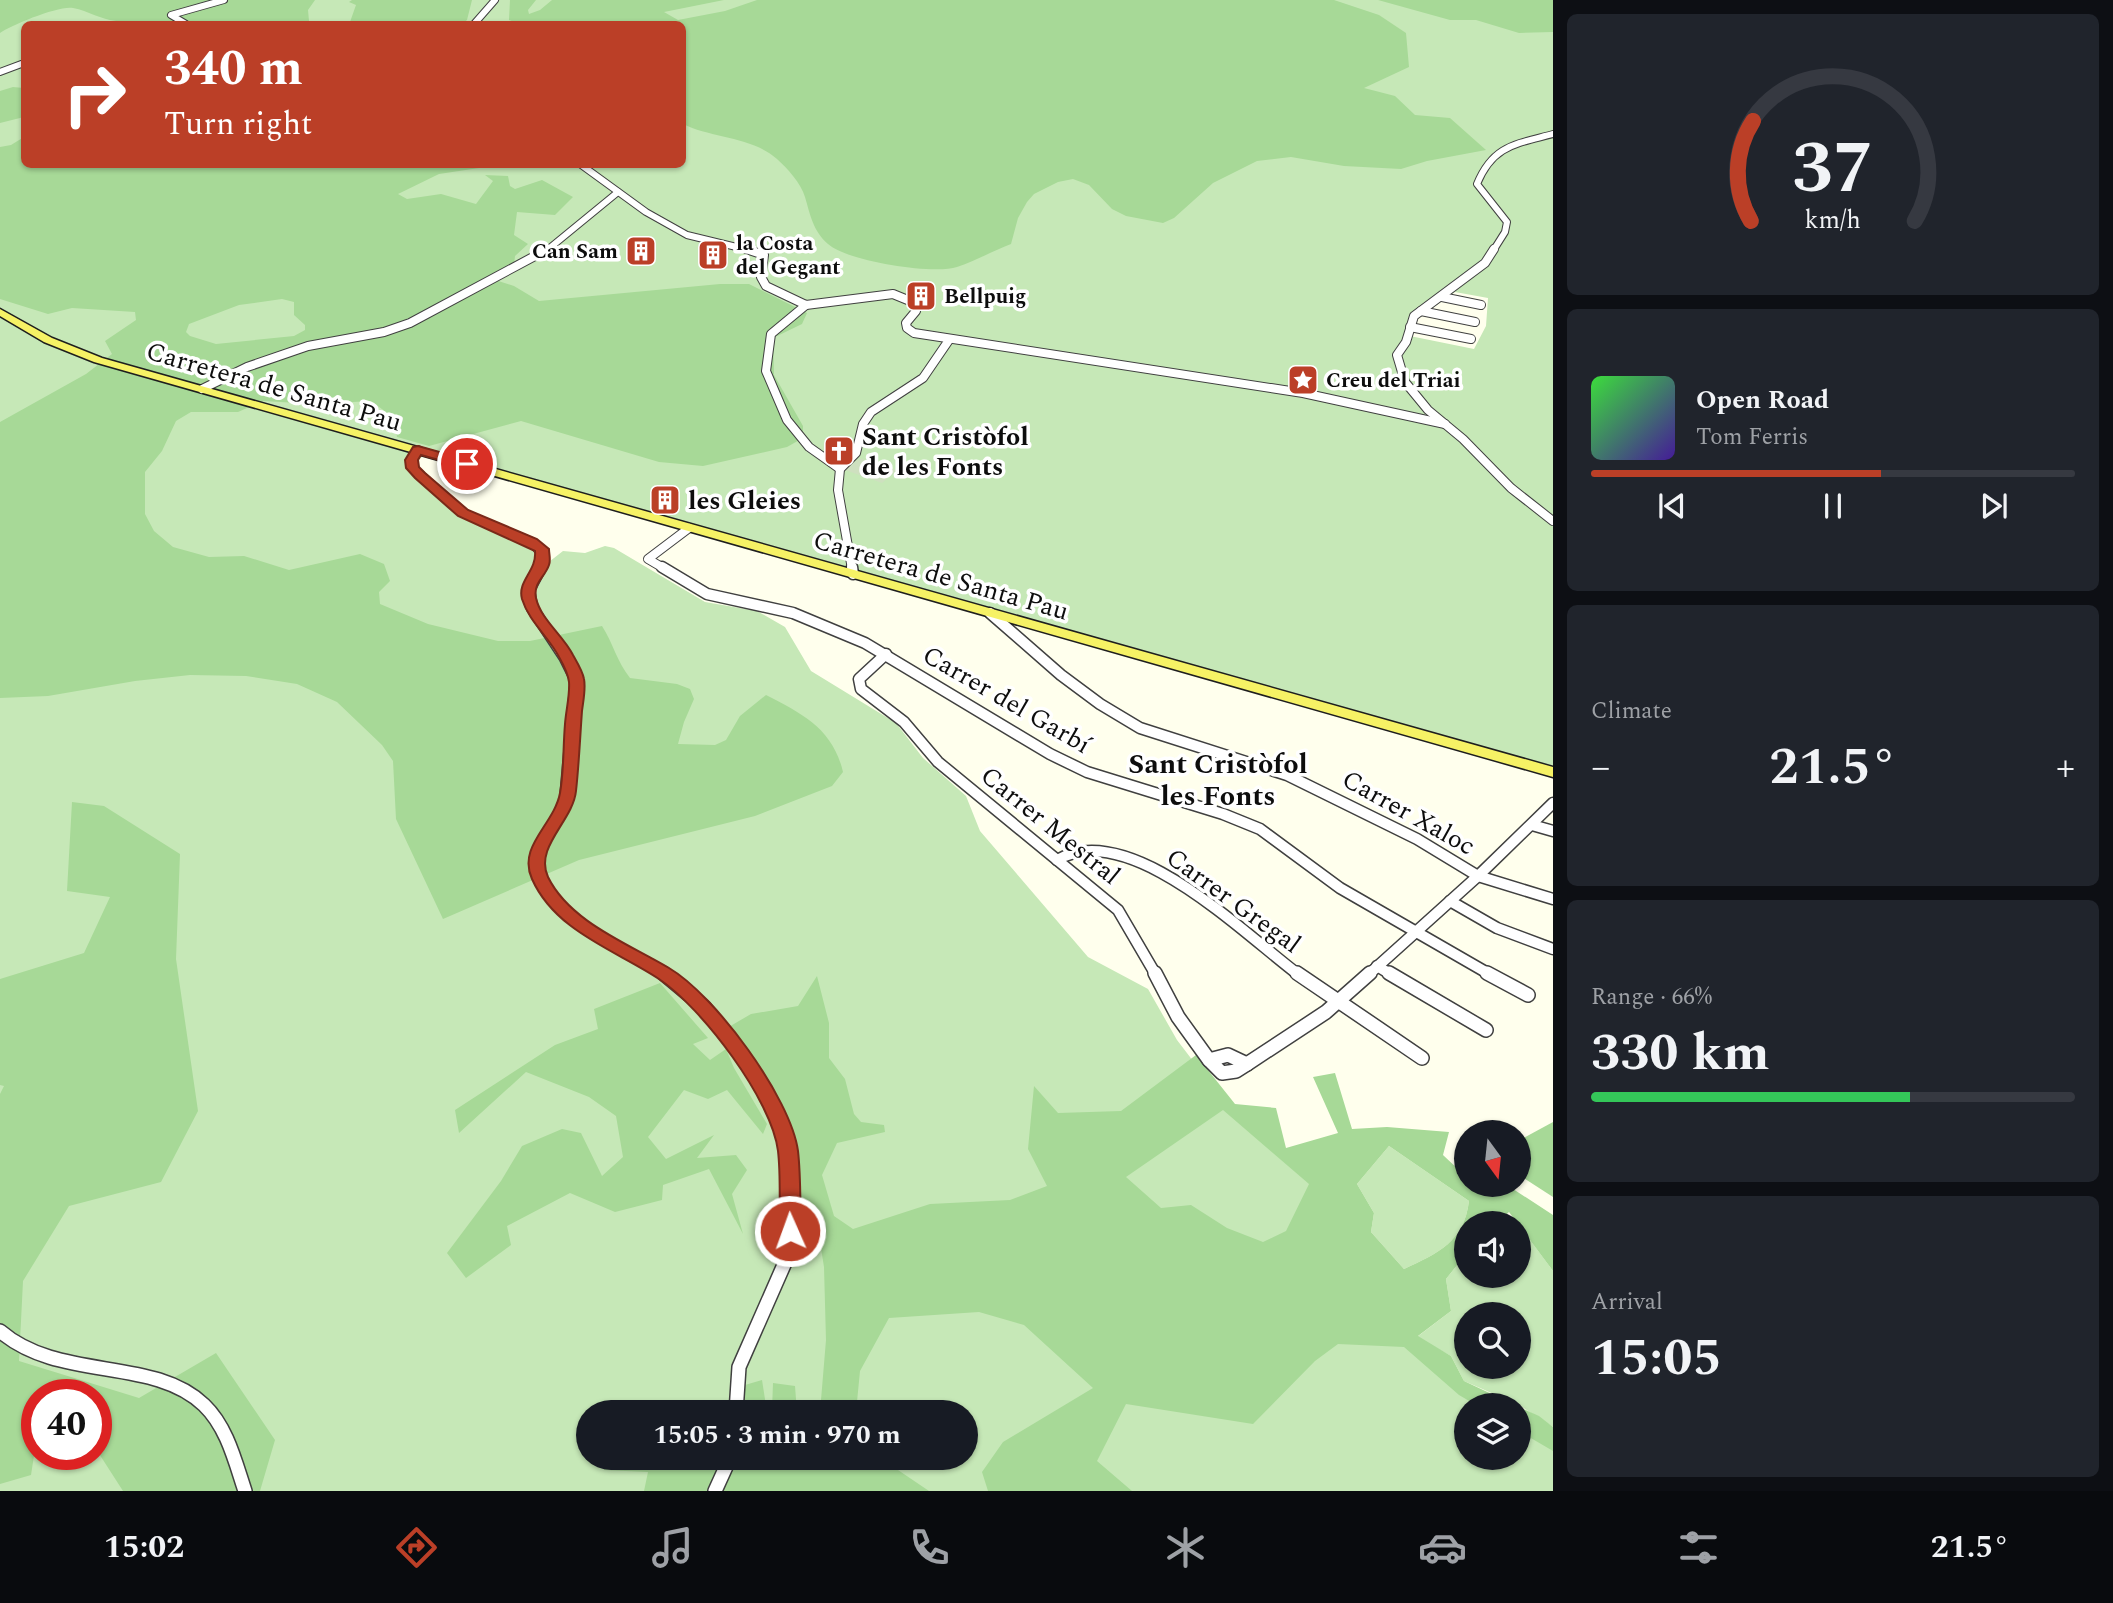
<!DOCTYPE html>
<html lang="en">
<head>
<meta charset="utf-8">
<style>
  body { margin:0; font-family:Spectral,serif; background:#20242c; color:#f1f3f6; height:100vh; display:flex; flex-direction:column; font-size:26px; white-space:nowrap }
  * { box-sizing:border-box; margin:0 }
  p { font-size:23px; color:#9ea1a6 }
  .icon { flex:none; width:38px; height:38px; fill:none; stroke:currentColor; stroke-width:2; stroke-linecap:round; stroke-linejoin:round }
  .map { position:relative; flex:1; overflow:hidden }
  .drawer { display:flex; flex-direction:column; gap:14px; padding:14px; background:#0d0f14; width:560px }
  .drawer>* { flex:none }
  .guide { position:absolute; left:21px; top:21px; width:665px; height:147px; border-radius:10px; box-shadow:0 2px 5px #0004; background:#bb3f27; color:#fff; overflow:hidden }
  .needle { width:46px; rotate:165deg }
  .tools { position:absolute; left:1454px; top:1120px; display:grid; gap:14px }
  .tools a { display:grid; place-items:center; width:77px; height:77px; border-radius:50%; background:#171b24; box-shadow:0 2px 5px #0004; font-size:35px }
  .speed { position:absolute; left:21px; top:1379px; display:flex; gap:14px; font-size:35px; font-weight:700; text-align:center }
  .speed>* { display:grid; place-content:center; width:91px; height:91px; border-radius:50%; background:#171b24; box-shadow:0 2px 5px #0004; line-height:1 }
  .speed .limit { border:10px solid #d22; background:#fff; color:#111 }
  .pin { position:absolute; display:grid; place-items:center; width:60px; height:60px; color:#fff; margin:-30px; border:4px solid #fff; border-radius:50%; box-shadow:0 2px 7px #0007 }
  .me { position:absolute; width:77px; margin:-38px; rotate:358deg; stroke-linejoin:round; filter:drop-shadow(0 0 5px #0008) }
  .turn { display:flex; align-items:center; gap:24px; height:147px; padding:0 28px; font-size:32px }
  .turn .icon { width:91px; height:91px; stroke-width:2.5 }
  .turn b { display:block; font-size:49px; line-height:60px }
  .big { font-size:52px; font-weight:700; line-height:1.1 }
  .drawer .widget { flex:1; display:flex; flex-direction:column; justify-content:center; gap:10px; min-width:0; padding:0 24px; border-radius:10px; background:#20242c }
  .drawer .dial { align-items:center; gap:0 }
  .dial svg { height:182px; overflow:visible; fill:none; stroke:#363941; stroke-width:7; stroke-linecap:round; text-anchor:middle }
  .dial text { fill:#f1f3f6; stroke:none }
  .song { display:flex; align-items:center; gap:21px }
  .cover { width:84px; height:84px; border-radius:10px; background:linear-gradient(135deg,hsl(120 70% 55%),hsl(260 70% 35%)) }
  .played { height:7px; border-radius:4px; background:linear-gradient(90deg,#bb3f27 60%,#363941 60%) }
  .keys { display:flex; justify-content:space-around; direction:ltr }
  .heat { display:flex; justify-content:space-between; align-items:center; font-size:38px; direction:ltr }
  .charge { height:10px; border-radius:5px; background:linear-gradient(90deg,#34c759 66%,#363941 0) }
  .trip { position:absolute; left:576px; top:1400px; width:402px; height:70px; border-radius:35px; background:#171b24; box-shadow:0 2px 5px #0004; font-weight:700; line-height:70px; text-align:center }
  .dock { display:flex; height:112px; justify-content:space-around; align-items:center; background:#090b0e; color:#9ea1a6 }
  .dock .icon { width:49px; height:49px }
  .dock .current { color:#bb3f27 }
  .dock b { font-size:32px; color:#f1f3f6 }
  main { display:flex; flex:1; min-height:0 }
  .map>svg:first-child { display:block }
  .green { fill:#c6e8b7; fill-rule:evenodd }
  .forest { fill:#a7d997; fill-rule:evenodd }
  .cemetery { fill:#cee0bf }
  .lines { fill:none; stroke-linecap:round; stroke-linejoin:round }
  .minor-far3-casing { stroke:#404040; stroke-width:8 }
  .minor-far2-casing { stroke:#404040; stroke-width:10 }
  .minor-far1-casing { stroke:#404040; stroke-width:13 }
  .minor-casing { stroke:#404040; stroke-width:16 }
  .major-casing { stroke:#1e1e1e; stroke-width:3 }
  .minor-far3 { stroke:#fff; stroke-width:6 }
  .minor-far2 { stroke:#fff; stroke-width:8 }
  .minor-far1 { stroke:#fff; stroke-width:10 }
  .minor { stroke:#fff; stroke-width:13 }
  .major { fill:#f6f265; fill-rule:evenodd }
  .route { fill:#bb3f27; stroke:#7a2919; stroke-width:2 }
  .labels { text-anchor:middle; stroke-width:7; stroke-linejoin:round; paint-order:stroke }
  .far-poi-label { font-size:21px; font-weight:bold; fill:#0d0d0d; stroke:#fff; text-anchor:start }
  .street-label { font-size:26px; fill:#0d0d0d; stroke:#fff }
  .poi-label { font-size:26px; font-weight:bold; fill:#0d0d0d; stroke:#fff; text-anchor:start }
  .neighbourhood-label { font-size:28px; font-weight:bold; fill:#0d0d0d; stroke:#fff }
</style>
</head>
<body>
<main>
<div class="map">
<svg width="1553" height="1491" viewBox="0 0 1553 1491">
  <rect width="100%" height="100%" fill="#ffffed"/>
  <!-- green -->
  <g class="green">
    <path d="M 0,0 L 1553,0 L 1553,768 L 430,450 L 416,462 L 420,472 L 470,514 L 540,544 L 547,554 L 545,565 L 563,551 L 585,553 L 605,546 L 614,548 L 705,602 L 757,611 L 785,627 L 811,671 L 896,723 L 923,758 L 966,796 L 980,831 L 1088,957 L 1148,989 L 1177,1040 L 1232,1112 L 1333,1191 L 1318,1262 L 1493,1405 L 1466,1405 L 1466,1458 L 1519,1458 L 1519,1421 L 1553,1443 L 1553,1491 L 0,1491 ZM 24,24 L 682,24 L 682,164 L 24,164 ZM 1455,292 L 1488,298 L 1486,326 L 1474,349 L 1410,336 L 1417,319 ZM 37,1395 L 96,1395 L 96,1454 L 37,1454 ZM 588,1412 L 966,1412 L 966,1458 L 588,1458 Z"/>
    <path d="M 1389,1146 L 1469,1201 C 1464,1242 1438,1253 1404,1269 L 1371,1232 L 1374,1213 L 1357,1184 Z"/>
    <path d="M 1519,1225 L 1553,1271 L 1553,1427 L 1519,1405 L 1464,1381 L 1451,1356 L 1417,1337 L 1451,1311 L 1446,1279 L 1466,1254 L 1466,1276 L 1519,1276 ZM 1466,1314 L 1519,1314 L 1519,1367 L 1466,1367 Z"/>
  </g>
  <!-- forest -->
  <g class="forest">
    <path d="M 0,0 L 315,0 L 308,10 L 309,21 L 302,24 L 116,21 C 99,19 89,11 73,8 C 60,5 11,25 0,33 Z"/>
    <polygon points="352,0 472,0 467,20 462,24 345,24 350,22 356,5 349,2"/>
    <path d="M 510,0 L 536,0 L 528,10 L 529,14 L 540,10 L 552,0 L 724,0 L 664,12 L 678,20 L 725,11 L 757,0 L 1334,0 L 1379,15 L 1406,33 L 1409,67 L 1364,88 L 1395,96 L 1415,115 L 1450,118 L 1486,150 L 1427,161 L 1401,169 L 1344,166 L 1291,157 L 1257,161 L 1213,183 L 1174,218 L 1163,223 L 1126,216 L 1112,209 L 1089,185 L 1073,179 L 1058,182 L 1034,194 L 1027,202 L 1018,218 L 1011,244 C 993,251 975,261 957,267 C 933,275 847,261 828,244 C 813,231 810,214 805,197 C 801,183 787,168 777,159 C 753,137 711,138 683,124 L 682,24 L 520,24 L 509,20 Z"/>
    <polygon points="1378,0 1553,0 1553,32 1519,33 1476,20 1450,20"/>
    <polygon points="13,87 24,88 24,117 0,123 0,91"/>
    <path d="M 24,137 L 24,164 L 499,165 L 439,174 L 398,194 L 407,199 L 441,194 L 476,204 L 493,181 L 485,175 L 508,176 L 510,186 L 515,189 L 542,180 L 573,197 L 555,215 L 517,212 L 514,235 L 528,244 L 515,256 L 514,265 L 489,278 L 514,286 L 539,301 L 720,284 L 749,284 L 807,313 L 802,324 L 773,338 L 774,375 L 803,426 L 803,438 L 787,447 L 703,466 L 659,462 L 521,421 L 429,446 L 397,437 L 394,418 L 371,401 L 316,404 L 263,401 L 238,412 L 191,412 L 176,421 L 162,451 L 145,472 L 145,514 L 154,531 L 173,547 L 209,557 L 244,556 L 289,570 L 360,554 L 384,564 L 390,581 L 379,592 L 380,604 L 428,624 L 498,641 L 530,641 L 602,626 C 613,643 617,662 630,678 L 677,684 L 690,689 L 694,699 L 684,722 L 678,744 L 715,745 L 726,740 L 740,716 L 766,695 C 803,714 833,729 843,772 L 832,786 L 755,816 L 579,860 L 443,919 L 396,819 L 393,761 L 382,745 L 337,702 L 297,684 L 246,676 L 190,675 L 135,681 L 48,696 L 0,698 L 0,422 L 86,374 L 112,354 L 105,341 L 136,320 L 135,312 L 72,308 L 48,314 L 0,299 L 0,147 L 11,145 ZM 282,299 L 294,302 L 294,315 L 305,325 L 305,330 L 294,336 L 216,344 L 190,336 L 186,332 L 189,324 L 239,305 Z"/>
    <polygon points="72,802 104,806 180,854 176,959 198,1111 161,1182 69,1206 23,1281 19,1361 139,1398 216,1353 275,1440 260,1491 123,1491 96,1449 96,1395 37,1395 37,1436 31,1475 0,1484 0,1094 4,1086 0,1085 0,979 84,953 110,897 67,891"/>
    <path d="M 817,976 L 829,1023 L 829,1058 L 845,1079 L 854,1114 L 861,1122 L 884,1125 L 885,1132 L 837,1143 L 822,1175 L 834,1216 L 853,1229 L 930,1204 L 1010,1200 L 1047,1186 L 1028,1149 L 1034,1086 L 1058,1113 L 1121,1111 L 1196,1055 L 1235,1104 L 1276,1108 L 1286,1148 L 1338,1133 L 1313,1077 L 1335,1073 L 1352,1129 L 1387,1127 L 1449,1132 L 1443,1155 L 1460,1171 L 1466,1172 L 1466,1185 L 1507,1185 L 1553,1215 L 1553,1271 L 1509,1212 L 1497,1223 L 1466,1223 L 1466,1254 L 1446,1279 L 1451,1311 L 1418,1336 L 1451,1356 L 1464,1381 L 1515,1405 L 1476,1405 L 1459,1395 L 1404,1347 L 1338,1344 L 1315,1361 L 1253,1424 L 1126,1404 L 1097,1461 L 1132,1491 L 988,1491 L 982,1472 L 1003,1442 L 1093,1388 L 1024,1325 L 979,1312 L 889,1318 L 860,1371 L 856,1412 L 820,1412 L 826,1340 L 824,1267 L 819,1236 L 795,1188 L 787,1134 L 727,1028 L 751,1014 L 798,1006 ZM 1223,1110 L 1309,1184 L 1286,1231 L 1263,1242 L 1227,1228 L 1191,1205 L 1161,1208 L 1126,1177 ZM 1389,1146 L 1469,1201 C 1464,1242 1438,1253 1404,1269 L 1371,1232 L 1374,1213 L 1357,1184 Z"/>
    <polygon points="660,983 708,1038 693,1044 710,1060 726,1049 734,1068 767,1124 763,1134 727,1090 708,1099 684,1090 648,1137 666,1159 714,1135 697,1158 736,1155 747,1170 732,1194 743,1234 709,1169 663,1185 662,1200 615,1212 570,1193 507,1226 511,1245 466,1278 447,1253 501,1181 522,1146 562,1129 581,1133 602,1176 623,1157 616,1116 589,1097 526,1072 459,1133 455,1110 555,1045 598,1029 594,1009"/>
    <polygon points="1553,1122 1553,1197 1519,1175 1520,1140"/>
    <polygon points="762,1380 767,1412 772,1410 773,1383 795,1386 797,1412 735,1412 745,1385"/>
    <polygon points="1519,1407 1539,1416 1553,1427 1553,1451 1519,1431"/>
    <polygon points="614,1458 660,1458 667,1469 698,1458 902,1458 898,1470 929,1491 644,1491 648,1472 604,1470 605,1461"/>
  </g>
  <!-- cemetery -->
  <polygon class="cemetery" points="860,458 897,470 882,483 845,470"/>
  <g class="lines">
    <!-- minor-far3 casing -->
    <g class="minor-far3-casing">
      <g id="minor-far3">
        <polyline points="186,24 171,15 224,0"/>
        <polyline points="474,24 495,0"/>
        <polyline points="0,72 24,63"/>
        <polyline points="580,164 646,212 687,235 753,251"/>
        <polyline points="546,251 618,192"/>
        <path d="M 1493,251 L 1505,232 L 1507,222 L 1477,184 C 1493,145 1516,144 1553,134"/>
      </g>
    </g>
    <!-- minor-far2 casing -->
    <g class="minor-far2-casing">
      <g id="minor-far2">
        <polyline points="746,249 764,255 761,277 766,286 806,305 893,294 915,303 916,311 906,323 907,328 914,333 1303,393 1445,424"/>
        <polyline points="1494,249 1485,263 1414,316 1406,342 1397,355 1405,382 1428,410 1463,439 1511,488 1553,521"/>
        <polyline points="1442,297 1481,305"/>
        <polyline points="806,305 771,334 766,371 787,420 809,447 840,469"/>
        <polyline points="1421,311 1475,322"/>
        <polyline points="1410,327 1471,339"/>
        <polyline points="202,389 247,367 308,346 384,332 410,323 548,249"/>
        <polyline points="418,450 412,460 413,468 463,513 532,542 543,556 540,569"/>
        <polyline points="665,569 648,559 689,528"/>
        <polyline points="852,569 838,490 840,469 856,453 863,424 871,412 923,378 949,340"/>
      </g>
    </g>
    <!-- minor-far1 casing -->
    <g class="minor-far1-casing">
      <g id="minor-far1">
        <path d="M 541,567 L 529,590 L 532,608 L 565,658 L 576,680 L 565,802 C 559,822 538,839 536,860 C 531,909 631,953 666,975"/>
        <polyline points="662,567 707,594 793,613 865,643 1050,754 1087,772 1223,814 1260,829 1340,888 1491,975"/>
        <polyline points="852,567 853,574"/>
        <polyline points="990,613 1061,675 1100,704 1140,728 1287,775 1417,839 1478,876 1553,899"/>
        <polyline points="886,654 859,679 861,689 904,722 938,762 1118,910 1156,975"/>
        <polyline points="1532,825 1553,831"/>
        <path d="M 1057,860 C 1129,818 1244,934 1299,975"/>
        <polyline points="1450,901 1497,928 1553,949"/>
        <polyline points="1377,966 1392,975"/>
        <polyline points="1368,975 1478,876 1553,803"/>
      </g>
    </g>
    <!-- minor casing -->
    <g class="minor-casing">
      <g id="minor">
        <polyline points="663,973 705,1008 741,1053 770,1102 780,1125 789,1158 791,1208 787,1258 739,1367 736,1412"/>
        <polyline points="1155,973 1178,1017 1209,1060"/>
        <polyline points="1297,973 1422,1058"/>
        <polyline points="1389,973 1486,1030"/>
        <polyline points="1487,973 1528,995"/>
        <polygon points="1228,1055 1247,1064 1236,1071 1222,1073 1209,1060"/>
        <polyline points="1247,1064 1326,1012 1370,973"/>
        <path d="M 0,1331 C 59,1382 153,1356 204,1405 C 227,1427 235,1461 245,1491"/>
        <polyline points="715,1491 730,1458"/>
      </g>
    </g>
    <!-- major casing -->
    <g class="major-casing">
      <polygon id="major" points="0,309 52,338 102,358 1553,767 1553,777 94,362 44,342 0,316"/>
    </g>
    <!-- minor-far3 -->
    <use href="#minor-far3" class="minor-far3"/>
    <!-- minor-far2 -->
    <use href="#minor-far2" class="minor-far2"/>
    <!-- minor-far1 -->
    <use href="#minor-far1" class="minor-far1"/>
    <!-- minor -->
    <use href="#minor" class="minor"/>
    <!-- major -->
    <use href="#major" class="major"/>
  </g>
  <!-- route -->
  <path class="route" d="M 418,446 L 472,461 L 474,464 L 467,468 L 421,455 L 418,460 L 419,467 L 425,473 L 468,510 L 537,539 L 549,549 C 549,554 551,560 549,565 C 545,577 533,583 536,598 C 541,620 563,635 573,655 C 577,662 583,672 584,679 C 586,689 583,702 582,711 C 580,738 579,764 576,791 C 573,821 534,847 548,877 C 570,922 629,944 669,968 C 715,995 791,1098 798,1151 C 801,1177 800,1205 801,1231 L 798,1237 L 790,1240 L 783,1237 L 780,1231 C 779,1205 781,1177 778,1151 C 772,1100 702,1008 659,979 C 615,950 555,931 532,879 C 517,846 554,825 560,793 C 564,771 563,747 565,724 C 566,710 570,695 569,682 C 568,674 563,664 559,657 C 549,637 529,622 522,599 C 517,581 537,571 535,551 L 458,516 L 415,478 L 406,468 L 405,460 L 413,447 Z"/>
  <!-- icons -->
  <defs>
    <g id="building-square" transform="scale(1.575)"><rect x="-9" y="-9" width="18" height="18" rx="4" fill="#bb3f27" stroke="#fff"/><path d="M-4-6H4V6H1V3H-1V6H-4ZM-2.5-4.3h1.7v1.8h-1.7ZM.8-4.3h1.7v1.8H.8ZM-2.5-1h1.7V.8h-1.7ZM.8-1h1.7V.8H.8Z" fill="#fff"/></g>
    <g id="sight-square" transform="scale(1.575)"><rect x="-9" y="-9" width="18" height="18" rx="4" fill="#bb3f27" stroke="#fff"/><path d="M0-6L1.8-2.2L6-1.7L2.9 1.2L3.7 5.4L0 3.3L-3.7 5.4L-2.9 1.2L-6-1.7L-1.8-2.2Z" fill="#fff"/></g>
    <g id="church-square" transform="scale(1.575)"><rect x="-9" y="-9" width="18" height="18" rx="4" fill="#bb3f27" stroke="#fff"/><path d="M-1.2-6h2.4v3.5h3.3v2.4h-3.3V6h-2.4V-.1h-3.3v-2.4h3.3Z" fill="#fff"/></g>
  </defs>
  <g fill-rule="evenodd">
    <use href="#building-square" x="641" y="251"/>
    <use href="#building-square" x="713" y="255"/>
    <use href="#building-square" x="921" y="296"/>
    <use href="#sight-square" x="1303" y="380"/>
    <use href="#church-square" x="839" y="451"/>
    <use href="#building-square" x="665" y="500"/>
  </g>
  <g class="labels">
    <!-- far-poi labels -->
    <g class="far-poi-label">
      <text x="736" y="250">la Costa<tspan x="736" dy="24">del Gegant</tspan></text>
      <text x="618" y="258" text-anchor="end">Can Sam</text>
      <text x="944" y="303">Bellpuig</text>
      <text x="1326" y="387">Creu del Triai</text>
    </g>
    <!-- street labels -->
    <g class="street-label">
      <text transform="translate(274 386) rotate(16)" y="9">Carretera de Santa Pau</text>
      <text transform="translate(941 575) rotate(16)" y="9">Carretera de Santa Pau</text>
      <text transform="translate(1007 699) rotate(30)" y="9">Carrer del Garbí</text>
      <text transform="translate(1409 812) rotate(29)" y="9">Carrer Xaloc</text>
      <text transform="translate(1051 825) rotate(39)" y="9">Carrer Mestral</text>
      <text transform="translate(1234 900) rotate(36)" y="9">Carrer Gregal</text>
    </g>
    <!-- poi labels -->
    <g class="poi-label">
      <text x="862" y="445">Sant Cristòfol<tspan x="862" dy="30">de les Fonts</tspan></text>
      <text x="688" y="509">les Gleies</text>
    </g>
    <!-- neighbourhood labels -->
    <g class="neighbourhood-label">
      <text x="1218" y="773">Sant Cristòfol<tspan x="1218" dy="32">les Fonts</tspan></text>
    </g>
  </g>
</svg>
<div class="tools">
<a><svg class="needle" viewBox="-14 -14 28 28"><path d="M0-13l5 13h-10z" fill="#e53935"/><path d="M0 13l5-13h-10z" fill="#9ea1a6"/></svg></a>
<a><svg class="icon" aria-label="sound" viewBox="0 0 24 24"><path d="M4 9h4l5-4v14l-5-4H4zM17 9q2 3 0 6"/></svg></a>
<a><svg class="icon" aria-label="search" viewBox="0 0 24 24"><circle cx="10" cy="10" r="6"/><path d="M15 15l6 6"/></svg></a>
<a><svg class="icon" aria-label="layers" viewBox="0 0 24 24"><path d="M12 4l9 5-9 5-9-5zM3 14l9 5 9-5"/></svg></a>
</div>
<div class="speed"><div class="limit">40</div></div>
<div class="pin" style="left:467px;top:464px;background:#d93025"><svg class="icon" aria-label="arrive" viewBox="0 0 24 24"><path d="M6 21V4h12l-3 4 3 4H6"/></svg></div>
<svg class="me" style="left:790px;top:1231px" viewBox="-20 -20 40 40"><circle r="17" fill="#bb3f27" stroke="#fff" stroke-width="3"/><path d="M0-11L8 9 0 5-8 9z" fill="#fff"/></svg>
<div class="trip">15:05 · 3 min · 970 m</div>
<div class="guide">
<div class="turn"><svg class="icon" aria-label="right" viewBox="0 0 24 24"><path d="M7 20v-9h11M14 6l5 5-5 5"/></svg><div><b>340 m</b>Turn right</div></div>
</div>
</div>
<section class="drawer">
<div class="widget dial"><svg viewBox="0 0 100 80">
<path d="M14 69A42 42 0 1 1 86 69"/>
<path d="M14 69A42 42 0 0 1 15 25" stroke="#bb3f27"/>
<text x="50" y="56" font-size="32" font-weight="700">37</text>
<text x="50" y="72" font-size="11">km/h</text>
</svg></div>
<div class="widget">
<div class="song"><i class="cover"></i><div><b>Open Road</b><p>Tom Ferris</p></div></div>
<div class="played"></div>
<div class="keys"><svg class="icon" aria-label="previous" viewBox="0 0 24 24"><path d="M18 5L8 12l10 7zM5 5v14"/></svg><svg class="icon" aria-label="pause" viewBox="0 0 24 24"><path d="M8 5v14M16 5v14"/></svg><svg class="icon" aria-label="next" viewBox="0 0 24 24"><path d="M6 5l10 7-10 7zM19 5v14"/></svg></div>
</div>
<div class="widget"><p>Climate</p>
<div class="heat"><a>−</a><b class="big">21.5°</b><a>+</a></div>
</div>
<div class="widget"><p>Range · 66%</p><b class="big">330 km</b><div class="charge"></div></div>
<div class="widget"><p>Arrival</p><b class="big">15:05</b></div>
</section>
</main>
<nav class="dock">
<b>15:02</b>
<svg class="icon current" aria-label="directions" viewBox="0 0 24 24"><path d="M12 3l9 9-9 9-9-9zM9 14v-3h6M13 9l2 2-2 2"/></svg>
<svg class="icon" aria-label="music" viewBox="0 0 24 24"><path d="M9 18V5l10-2v13"/><circle cx="6" cy="18" r="3"/><circle cx="16" cy="16" r="3"/></svg>
<svg class="icon" aria-label="phone" viewBox="0 0 24 24"><path d="M5 4h4l2 5-3 2q2 4 5 5l2-3 5 2v4C11 20 4 13 5 4z"/></svg>
<svg class="icon" aria-label="climate" viewBox="0 0 24 24"><path d="M12 3v18M4 7l16 10M4 17L20 7"/></svg>
<svg class="icon" aria-label="car" viewBox="0 0 24 24"><path d="M5 17H2v-5l4-1 3-4h7l3 4 3 1v5h-3M9 17h6M6 11h13"/><circle cx="7" cy="17" r="2"/><circle cx="17" cy="17" r="2"/></svg>
<svg class="icon" aria-label="filters" viewBox="0 0 24 24"><path d="M4 7h16M4 17h16"/><circle cx="9" cy="7" r="2"/><circle cx="15" cy="17" r="2"/></svg>
<b>21.5°</b>
</nav>
</body>
</html>
